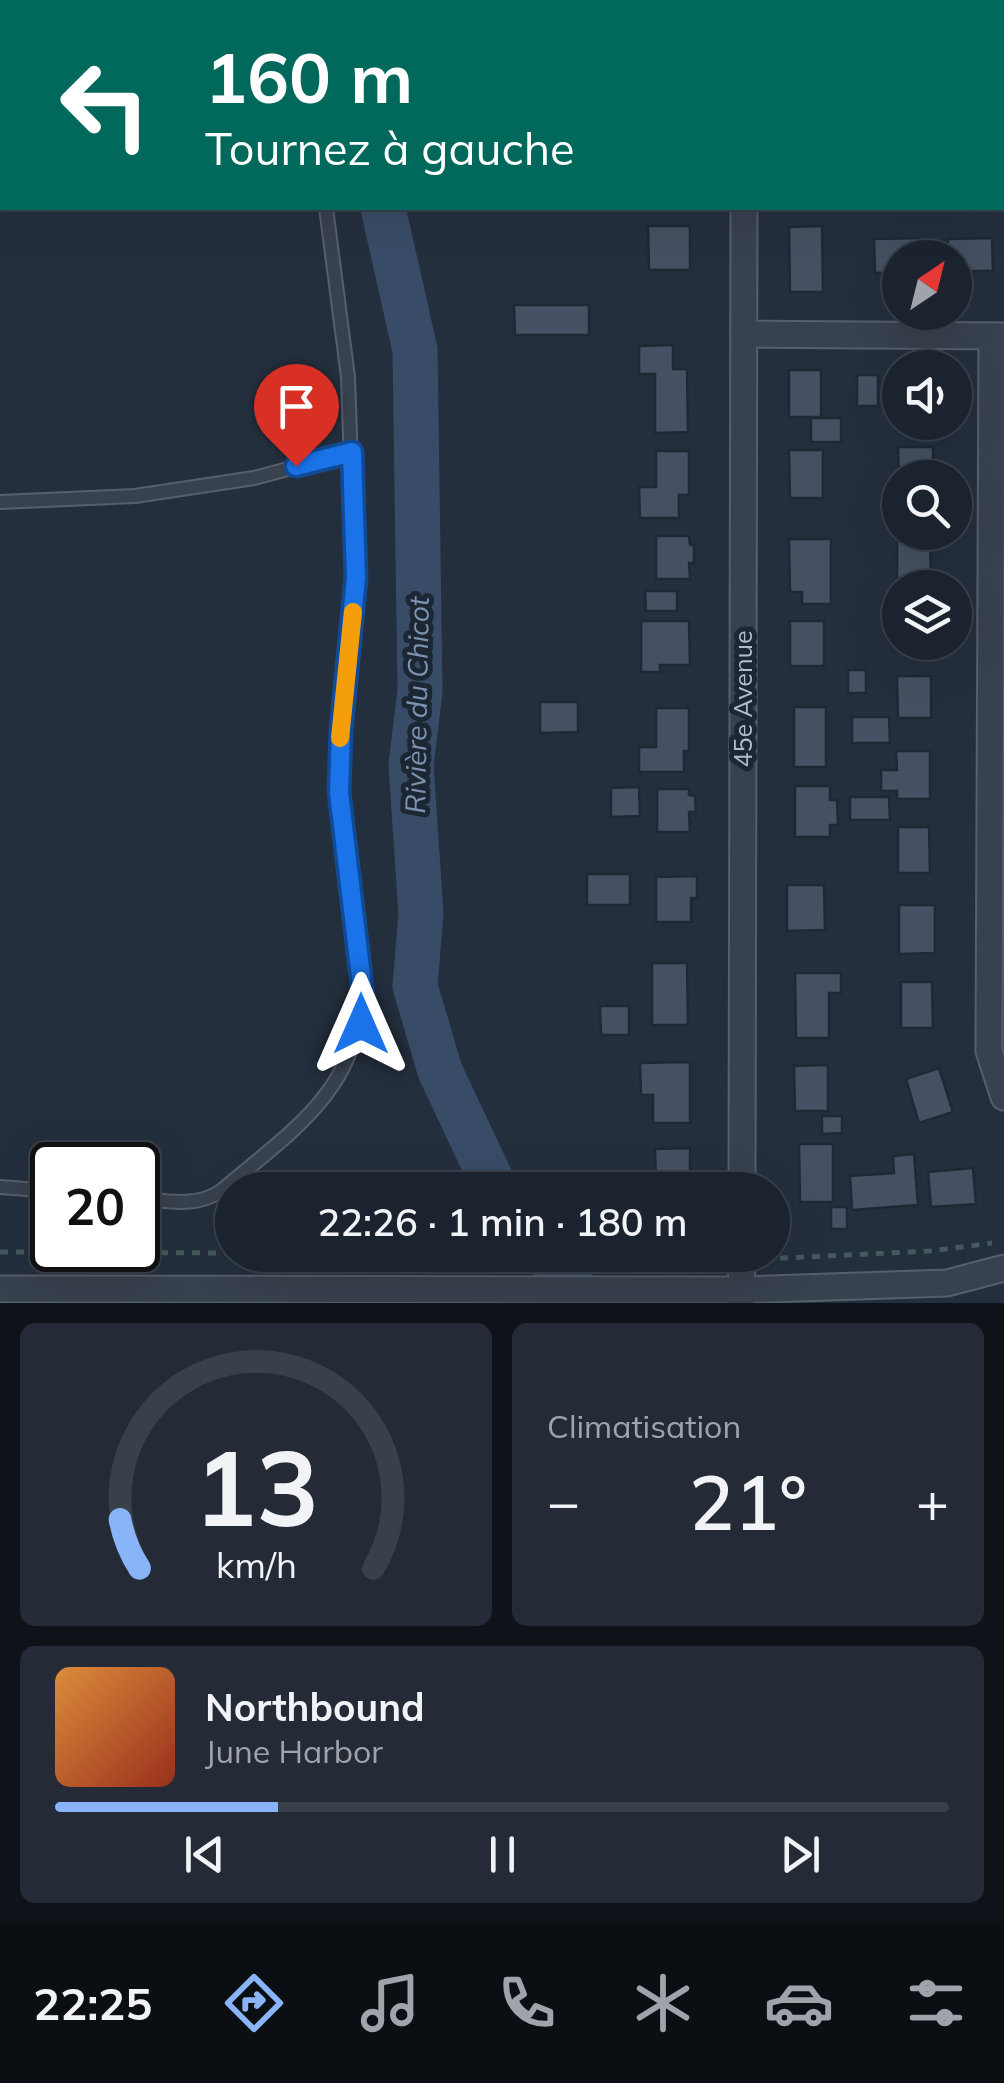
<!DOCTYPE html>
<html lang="fr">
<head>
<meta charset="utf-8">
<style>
  body { margin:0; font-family:Mulish,sans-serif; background:#242b36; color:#f1f3f6; height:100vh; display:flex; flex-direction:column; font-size:38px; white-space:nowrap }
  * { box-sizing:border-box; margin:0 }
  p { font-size:32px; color:#a0a4aa }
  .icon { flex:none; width:55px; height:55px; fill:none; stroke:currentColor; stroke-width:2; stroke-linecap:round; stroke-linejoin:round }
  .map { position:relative; height:1303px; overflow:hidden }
  .drawer { display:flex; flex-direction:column; gap:20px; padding:20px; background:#0f1319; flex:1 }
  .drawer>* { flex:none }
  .guide { position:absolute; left:0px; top:0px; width:1005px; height:210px; box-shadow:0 10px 40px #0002,0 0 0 2px #39404a; background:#00695c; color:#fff; overflow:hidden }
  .needle { width:65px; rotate:35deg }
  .tools { position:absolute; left:882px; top:240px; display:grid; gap:20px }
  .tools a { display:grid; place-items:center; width:90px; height:90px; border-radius:50%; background:#1b232e; box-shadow:0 10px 40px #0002,0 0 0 2px #39404a; font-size:50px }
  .speed { position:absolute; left:30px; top:1142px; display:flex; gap:20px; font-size:50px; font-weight:700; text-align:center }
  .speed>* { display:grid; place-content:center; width:130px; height:130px; border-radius:50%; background:#1b232e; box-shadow:0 10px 40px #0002,0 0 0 2px #39404a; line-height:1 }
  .speed .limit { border:5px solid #111; border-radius:15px; background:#fff; color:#111 }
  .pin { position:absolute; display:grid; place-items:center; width:85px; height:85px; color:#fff; margin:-102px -42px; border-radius:50% 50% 50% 0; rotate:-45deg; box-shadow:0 0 10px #0007 }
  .pin .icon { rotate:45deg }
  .me { position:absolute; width:110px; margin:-55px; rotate:0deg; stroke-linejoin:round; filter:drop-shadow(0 0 8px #0008) }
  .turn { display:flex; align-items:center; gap:35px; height:210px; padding:0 40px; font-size:45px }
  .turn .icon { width:130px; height:130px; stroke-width:2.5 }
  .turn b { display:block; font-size:70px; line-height:85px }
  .big { font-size:75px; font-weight:600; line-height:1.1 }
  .drawer .widget { flex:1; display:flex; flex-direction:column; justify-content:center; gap:15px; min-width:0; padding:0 35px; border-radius:15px; background:#242b36 }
  .drawer .dial { align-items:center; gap:0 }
  .dial svg { height:260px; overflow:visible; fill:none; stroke:#39404a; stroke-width:7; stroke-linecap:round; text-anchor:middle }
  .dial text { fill:#f1f3f6; stroke:none }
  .song { display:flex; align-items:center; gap:30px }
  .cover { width:120px; height:120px; border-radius:15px; background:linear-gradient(135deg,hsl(30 70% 55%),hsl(10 70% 35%)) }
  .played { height:10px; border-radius:5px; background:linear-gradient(90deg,#8ab4f8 25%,#39404a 25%) }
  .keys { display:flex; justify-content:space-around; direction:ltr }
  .heat { display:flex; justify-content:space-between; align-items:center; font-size:55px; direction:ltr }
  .drawer .tiles { flex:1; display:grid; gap:20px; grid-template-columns:1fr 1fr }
  .widget:last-child { grid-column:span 2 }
  .trip { position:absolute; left:215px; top:1172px; width:575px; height:100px; border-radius:50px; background:#1b232e; box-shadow:0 10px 40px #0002,0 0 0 2px #39404a; font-weight:600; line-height:100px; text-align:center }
  .tabs { display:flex; height:160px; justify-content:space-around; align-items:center; background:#0b0e12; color:#a0a4aa }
  .tabs .icon { width:70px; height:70px }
  .tabs .selected { color:#8ab4f8 }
  .tabs b { font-size:45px; color:#f1f3f6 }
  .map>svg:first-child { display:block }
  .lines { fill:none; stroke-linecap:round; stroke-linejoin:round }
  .river { stroke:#394c67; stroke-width:45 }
  .building { fill:#455162; stroke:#1f2835; stroke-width:2.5 }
  .lane-casing { stroke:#565f6c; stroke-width:16 }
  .street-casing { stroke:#565f6c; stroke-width:29 }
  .path { stroke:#44595c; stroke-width:5; stroke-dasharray:8 8; stroke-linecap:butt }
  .lane { stroke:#38414e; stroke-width:12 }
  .street { stroke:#38414e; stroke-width:25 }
  .route-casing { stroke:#114b97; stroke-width:25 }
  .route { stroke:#1a73e8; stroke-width:18 }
  .slow { stroke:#f59e0b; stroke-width:18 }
  .labels { text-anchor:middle; stroke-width:10; stroke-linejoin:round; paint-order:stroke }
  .street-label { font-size:25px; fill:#b4bcc9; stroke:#1d2633 }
  .water-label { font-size:28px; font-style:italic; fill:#7c92b1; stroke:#1d2633 }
</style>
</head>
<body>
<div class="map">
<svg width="1004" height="1303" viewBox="0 0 1004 1303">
  <rect width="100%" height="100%" fill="#242f3e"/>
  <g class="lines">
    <!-- river -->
    <g class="river">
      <polyline points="358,0 358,2"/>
      <polyline points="383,208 415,350 420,691 411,765 421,914 415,986 440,1071 496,1190"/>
      <polyline points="546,1255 587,1303"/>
    </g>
  </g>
  <!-- building -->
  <g class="building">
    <polygon points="648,226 690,226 690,270 649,270"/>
    <polygon points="822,226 823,292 790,292 789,227"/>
    <polygon points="920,238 920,258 900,258 900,272 875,273 874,239"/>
    <polygon points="992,238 993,271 955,271 955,258 948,258 948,239"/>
    <polygon points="514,305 589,305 589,335 515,335"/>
    <polygon points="673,345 673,369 687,369 688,432 655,433 655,374 639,374 639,346"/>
    <rect x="789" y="370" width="32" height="47"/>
    <rect x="857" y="375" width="21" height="31"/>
    <polygon points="896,384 900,384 900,422 933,422 933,430 897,430"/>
    <rect x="811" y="418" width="30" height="24"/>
    <polygon points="898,447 933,447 933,478 900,478 900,512"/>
    <polygon points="789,450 823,450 823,498 790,498"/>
    <polygon points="656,451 689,451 689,495 679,495 679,518 640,518 639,487 656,487"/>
    <polygon points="897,521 900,521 900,532 930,532 931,588 897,589"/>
    <polygon points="656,536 689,536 690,545 694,545 694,563 689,563 690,579 656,579"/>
    <polygon points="789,539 831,539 831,604 802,604 802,592 790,592"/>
    <polygon points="645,591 677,591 677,611 646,611"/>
    <polygon points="641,621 689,621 690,665 660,665 660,672 641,672"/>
    <rect x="790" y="621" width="34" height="45"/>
    <rect x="848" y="670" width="18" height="23"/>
    <polygon points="897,676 931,676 931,718 898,718"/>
    <polygon points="540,702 578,702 578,732 540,733"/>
    <rect x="794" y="707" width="32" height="60"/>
    <polygon points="656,708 689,708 689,751 684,751 684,772 639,772 639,747 656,747"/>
    <polygon points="852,717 889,717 890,743 852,743"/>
    <polygon points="896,751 930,751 930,799 897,799 897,791 881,791 881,770 897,770"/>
    <polygon points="795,786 830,786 830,800 837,800 838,825 830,825 830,837 795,837"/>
    <polygon points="639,787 640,816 611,817 611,788"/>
    <polygon points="657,789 689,789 689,795 695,796 696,812 689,812 690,832 657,832"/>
    <polygon points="850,797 889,797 890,820 850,820"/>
    <polygon points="898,827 929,827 930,873 898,873"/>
    <rect x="587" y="874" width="43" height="31"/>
    <polygon points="697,876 697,898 691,898 691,922 656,922 656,877"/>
    <polygon points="787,885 824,885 825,930 787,931"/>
    <polygon points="899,905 935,905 935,953 899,954"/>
    <polygon points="652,963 687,963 688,1025 652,1025"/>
    <polygon points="795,973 841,973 841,993 829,993 829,1038 796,1038"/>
    <polygon points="901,982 932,982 933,1028 901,1028"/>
    <polygon points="600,1006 629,1006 629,1035 601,1035"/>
    <polygon points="690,1062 690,1123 653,1123 653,1095 641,1095 640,1063"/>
    <polygon points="828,1065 828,1111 795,1111 794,1066"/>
    <polygon points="939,1068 953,1112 919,1123 906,1079"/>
    <polygon points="822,1116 842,1116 842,1133 822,1134"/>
    <polygon points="799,1144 833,1144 833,1202 800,1202"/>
    <polygon points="690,1148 690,1190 656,1190 655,1149"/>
    <polygon points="914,1154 918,1205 852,1210 850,1176 894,1173 893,1156"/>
    <polygon points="973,1168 976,1204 931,1207 928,1172"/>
    <rect x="831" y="1207" width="16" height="22"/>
  </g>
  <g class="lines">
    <!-- lane casing -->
    <g class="lane-casing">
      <g id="lane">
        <polyline points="240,0 241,2"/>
        <polyline points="0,502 135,496 254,478 352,452"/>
        <polyline points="0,1187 52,1191"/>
        <path d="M 138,1198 C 166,1201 196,1208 221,1191 C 290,1132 356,1093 363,994 L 339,792 L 341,731 L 355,578 L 348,377 L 326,208"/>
      </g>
    </g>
    <!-- street casing -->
    <g class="street-casing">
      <g id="street">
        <polyline points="745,2 745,0"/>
        <polyline points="744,334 1004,336"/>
        <polyline points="992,336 989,1051 1004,1097"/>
        <polyline points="742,1190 744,208"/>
        <polyline points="0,1289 742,1290 947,1283 1004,1268"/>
        <polyline points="741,1303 742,1255"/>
      </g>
    </g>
    <!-- path -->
    <g class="path">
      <polyline points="0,1252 232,1253"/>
      <polyline points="460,1255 467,1257 477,1267"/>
      <polyline points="764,1259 930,1251 992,1243"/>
    </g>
    <!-- lane -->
    <use href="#lane" class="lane"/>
    <!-- street -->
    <use href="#street" class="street"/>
  </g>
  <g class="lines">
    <!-- route casing -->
    <g class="route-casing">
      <polyline id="route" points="296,466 352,452 356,578 341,730 339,792 363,994 361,1024"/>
    </g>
    <!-- route -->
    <use href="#route" class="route"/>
    <!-- slow -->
    <polyline class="slow" points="340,738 353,612"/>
  </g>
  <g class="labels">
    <!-- street labels -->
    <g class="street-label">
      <text transform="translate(743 699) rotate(-90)" y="9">45e Avenue</text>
    </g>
    <!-- water labels -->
    <g class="water-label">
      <text transform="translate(417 705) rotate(-89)" y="10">Rivière du Chicot</text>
    </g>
  </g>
</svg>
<div class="tools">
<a><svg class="needle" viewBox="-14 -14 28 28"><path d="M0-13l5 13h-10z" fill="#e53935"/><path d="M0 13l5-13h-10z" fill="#a0a4aa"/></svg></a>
<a><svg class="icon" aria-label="sound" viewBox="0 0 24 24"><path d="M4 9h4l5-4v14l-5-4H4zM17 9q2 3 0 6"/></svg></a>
<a><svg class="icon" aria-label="search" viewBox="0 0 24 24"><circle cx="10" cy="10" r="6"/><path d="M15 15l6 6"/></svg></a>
<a><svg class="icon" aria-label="layers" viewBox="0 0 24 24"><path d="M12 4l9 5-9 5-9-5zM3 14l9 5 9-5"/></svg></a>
</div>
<div class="speed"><div class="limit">20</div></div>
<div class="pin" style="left:296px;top:466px;background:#d93025"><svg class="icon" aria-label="arrive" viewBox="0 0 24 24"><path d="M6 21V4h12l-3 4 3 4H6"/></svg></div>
<svg class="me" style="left:361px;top:1024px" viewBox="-20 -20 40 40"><path d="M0-17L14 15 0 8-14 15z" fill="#1a73e8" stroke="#fff" stroke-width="4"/></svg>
<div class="trip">22:26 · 1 min · 180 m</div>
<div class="guide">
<div class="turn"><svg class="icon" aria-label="left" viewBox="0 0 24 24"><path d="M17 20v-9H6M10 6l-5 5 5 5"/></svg><div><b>160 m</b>Tournez à gauche</div></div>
</div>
</div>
<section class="drawer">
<div class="tiles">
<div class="widget dial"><svg viewBox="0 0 100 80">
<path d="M14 69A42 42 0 1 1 86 69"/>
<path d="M14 69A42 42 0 0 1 8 54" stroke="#8ab4f8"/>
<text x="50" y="56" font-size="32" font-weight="700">13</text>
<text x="50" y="72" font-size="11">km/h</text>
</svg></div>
<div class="widget"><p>Climatisation</p>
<div class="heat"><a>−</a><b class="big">21°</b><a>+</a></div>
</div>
<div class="widget">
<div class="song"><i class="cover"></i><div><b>Northbound</b><p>June Harbor</p></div></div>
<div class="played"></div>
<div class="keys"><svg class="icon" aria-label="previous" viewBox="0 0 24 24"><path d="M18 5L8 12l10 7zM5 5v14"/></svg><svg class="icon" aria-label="pause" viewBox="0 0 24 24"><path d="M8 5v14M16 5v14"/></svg><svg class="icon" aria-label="next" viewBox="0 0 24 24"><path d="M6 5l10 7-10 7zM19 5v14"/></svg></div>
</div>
</div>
</section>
<nav class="tabs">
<b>22:25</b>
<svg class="icon selected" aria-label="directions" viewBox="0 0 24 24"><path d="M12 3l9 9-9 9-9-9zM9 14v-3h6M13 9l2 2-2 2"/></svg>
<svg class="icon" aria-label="music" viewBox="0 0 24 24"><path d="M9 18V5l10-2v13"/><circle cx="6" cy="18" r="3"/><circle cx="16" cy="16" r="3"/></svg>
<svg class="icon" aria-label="phone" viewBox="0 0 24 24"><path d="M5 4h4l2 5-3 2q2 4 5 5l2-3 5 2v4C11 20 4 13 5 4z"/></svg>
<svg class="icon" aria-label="climate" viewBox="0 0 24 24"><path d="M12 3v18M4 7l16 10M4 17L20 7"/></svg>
<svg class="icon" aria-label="car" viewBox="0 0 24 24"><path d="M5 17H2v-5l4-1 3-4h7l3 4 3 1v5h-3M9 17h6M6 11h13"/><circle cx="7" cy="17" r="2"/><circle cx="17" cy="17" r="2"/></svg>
<svg class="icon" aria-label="filters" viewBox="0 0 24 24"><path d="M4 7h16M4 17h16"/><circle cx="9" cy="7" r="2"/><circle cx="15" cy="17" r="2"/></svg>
</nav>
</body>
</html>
